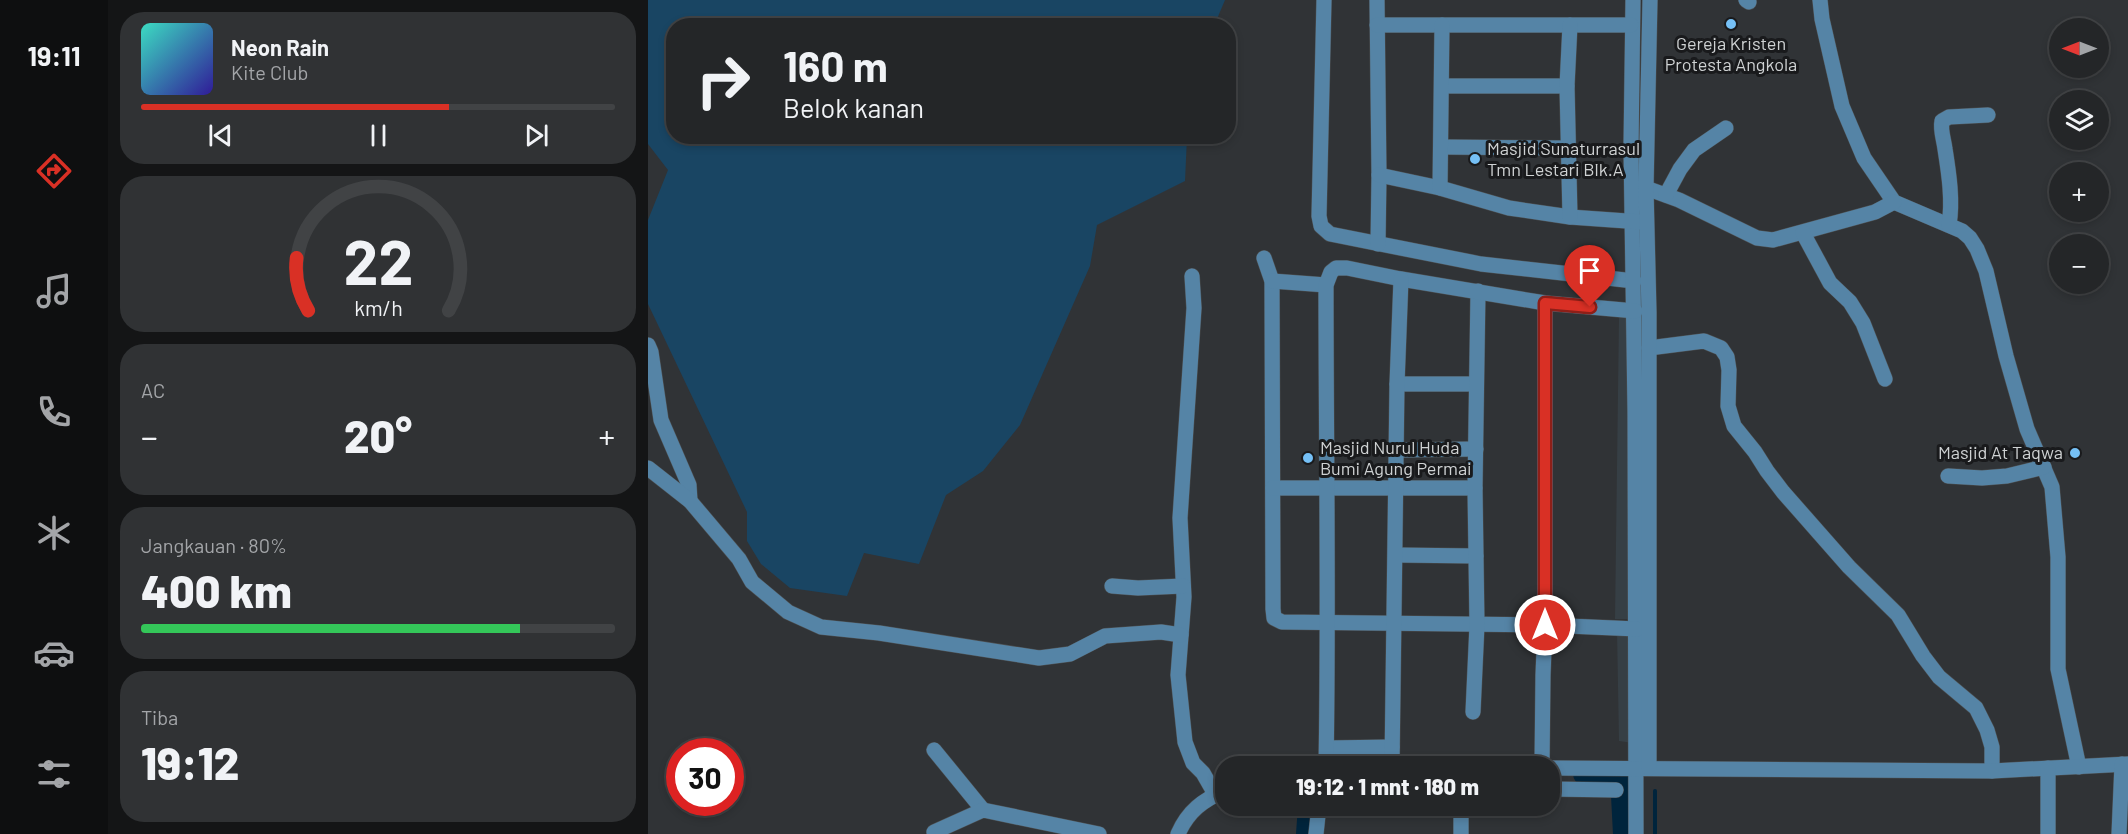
<!DOCTYPE html>
<html lang="id">
<head>
<meta charset="utf-8">
<style>
  body { margin:0; font-family:Barlow,sans-serif; background:#303234; color:#f1f3f6; height:100vh; display:flex; flex-direction:column; font-size:22px; white-space:nowrap }
  * { box-sizing:border-box; margin:0 }
  p { font-size:20px; color:#a3a5a8 }
  .icon { flex:none; width:33px; height:33px; fill:none; stroke:currentColor; stroke-width:2; stroke-linecap:round; stroke-linejoin:round }
  .map { position:relative; flex:1; overflow:hidden }
  .sheet { display:flex; flex-direction:column; gap:12px; padding:12px; background:#141516; width:540px }
  .sheet>* { flex:none }
  .guide { position:absolute; left:18px; top:18px; width:570px; height:126px; border-radius:24px; box-shadow:0 3px 9px #0003,0 0 0 2px #414345; background:#242628; color:#f1f3f6; overflow:hidden }
  .needle { width:39px; rotate:270deg }
  .controls { position:absolute; left:1401px; top:18px; display:grid; gap:12px }
  .controls a { display:grid; place-items:center; width:60px; height:60px; border-radius:50%; background:#242628; box-shadow:0 3px 9px #0003,0 0 0 2px #414345; font-size:30px }
  .speed { position:absolute; left:18px; top:738px; display:flex; gap:12px; font-size:30px; font-weight:700; text-align:center }
  .speed>* { display:grid; place-content:center; width:78px; height:78px; border-radius:50%; background:#242628; box-shadow:0 3px 9px #0003,0 0 0 2px #414345; line-height:1 }
  .speed .limit { border:9px solid #d22; background:#fff; color:#111 }
  .pin { position:absolute; display:grid; place-items:center; width:51px; height:51px; color:#fff; margin:-62px -26px; border-radius:50% 50% 50% 0; rotate:-45deg; box-shadow:0 0 6px #0007 }
  .pin .icon { rotate:45deg }
  .me { position:absolute; width:66px; margin:-33px; rotate:0deg; stroke-linejoin:round; filter:drop-shadow(0 0 4px #0008) }
  .turn { display:flex; align-items:center; gap:21px; height:126px; padding:0 18px; font-size:27px }
  .turn .icon { width:78px; height:78px; stroke-width:2.5 }
  .turn b { display:block; font-size:42px; line-height:51px }
  .big { font-size:45px; font-weight:800; line-height:1.1 }
  .sheet .card { flex:1; display:flex; flex-direction:column; justify-content:center; gap:9px; min-width:0; padding:0 21px; border-radius:24px; background:#303234 }
  .sheet .dial { align-items:center; gap:0 }
  .dial svg { height:156px; overflow:visible; fill:none; stroke:#414345; stroke-width:7; stroke-linecap:round; text-anchor:middle }
  .dial text { fill:#f1f3f6; stroke:none }
  .song { display:flex; align-items:center; gap:18px }
  .cover { width:72px; height:72px; border-radius:9px; background:linear-gradient(135deg,hsl(170 70% 55%),hsl(250 70% 35%)) }
  .played { height:6px; border-radius:3px; background:linear-gradient(90deg,#d93025 65%,#414345 65%) }
  .keys { display:flex; justify-content:space-around; direction:ltr }
  .heat { display:flex; justify-content:space-between; align-items:center; font-size:33px; direction:ltr }
  .charge { height:9px; border-radius:4px; background:linear-gradient(90deg,#34c759 80%,#414345 0) }
  .trip { position:absolute; left:567px; top:756px; width:345px; height:60px; border-radius:24px; background:#242628; box-shadow:0 3px 9px #0003,0 0 0 2px #414345; font-weight:800; line-height:60px; text-align:center }
  main { display:flex; flex:1; min-height:0 }
  .menu { display:flex; flex-direction:column; width:108px; justify-content:space-around; align-items:center; background:#0e0f10; color:#a3a5a8 }
  .menu .icon { width:42px; height:42px }
  .menu .on { color:#d93025 }
  .menu b { font-size:27px; color:#f1f3f6 }
  .map>svg:first-child { display:block }
  .built { fill:#363f45 }
  .green { fill:#194563 }
  .lines { fill:none; stroke-linecap:round; stroke-linejoin:round }
  .stream { stroke:#00243c; stroke-width:4 }
  .river { stroke:#00243c; stroke-width:24 }
  .minor-casing { stroke:#4d5052; stroke-width:16 }
  .minor { stroke:#5584a6; stroke-width:15 }
  .route-casing { stroke:#8d1f18; stroke-width:15 }
  .route { stroke:#d93025; stroke-width:10 }
  .poi-dot { fill:#75c0f6; stroke:#191a1c; stroke-width:2 }
  .labels { text-anchor:middle; stroke-width:6; stroke-linejoin:round; paint-order:stroke }
  .poi-label { font-size:18px; fill:#cfd2d3; stroke:#191a1c; text-anchor:start }
</style>
</head>
<body>
<main>
<nav class="menu">
<b>19:11</b>
<svg class="icon on" aria-label="directions" viewBox="0 0 24 24"><path d="M12 3l9 9-9 9-9-9zM9 14v-3h6M13 9l2 2-2 2"/></svg>
<svg class="icon" aria-label="music" viewBox="0 0 24 24"><path d="M9 18V5l10-2v13"/><circle cx="6" cy="18" r="3"/><circle cx="16" cy="16" r="3"/></svg>
<svg class="icon" aria-label="phone" viewBox="0 0 24 24"><path d="M5 4h4l2 5-3 2q2 4 5 5l2-3 5 2v4C11 20 4 13 5 4z"/></svg>
<svg class="icon" aria-label="climate" viewBox="0 0 24 24"><path d="M12 3v18M4 7l16 10M4 17L20 7"/></svg>
<svg class="icon" aria-label="car" viewBox="0 0 24 24"><path d="M5 17H2v-5l4-1 3-4h7l3 4 3 1v5h-3M9 17h6M6 11h13"/><circle cx="7" cy="17" r="2"/><circle cx="17" cy="17" r="2"/></svg>
<svg class="icon" aria-label="filters" viewBox="0 0 24 24"><path d="M4 7h16M4 17h16"/><circle cx="9" cy="7" r="2"/><circle cx="15" cy="17" r="2"/></svg>
</nav>
<section class="sheet">
<div class="card">
<div class="song"><i class="cover"></i><div><b>Neon Rain</b><p>Kite Club</p></div></div>
<div class="played"></div>
<div class="keys"><svg class="icon" aria-label="previous" viewBox="0 0 24 24"><path d="M18 5L8 12l10 7zM5 5v14"/></svg><svg class="icon" aria-label="pause" viewBox="0 0 24 24"><path d="M8 5v14M16 5v14"/></svg><svg class="icon" aria-label="next" viewBox="0 0 24 24"><path d="M6 5l10 7-10 7zM19 5v14"/></svg></div>
</div>
<div class="card dial"><svg viewBox="0 0 100 80">
<path d="M14 69A42 42 0 1 1 86 69"/>
<path d="M14 69A42 42 0 0 1 8 42" stroke="#d93025"/>
<text x="50" y="56" font-size="32" font-weight="700">22</text>
<text x="50" y="72" font-size="11">km/h</text>
</svg></div>
<div class="card"><p>AC</p>
<div class="heat"><a>−</a><b class="big">20°</b><a>+</a></div>
</div>
<div class="card"><p>Jangkauan · 80%</p><b class="big">400 km</b><div class="charge"></div></div>
<div class="card"><p>Tiba</p><b class="big">19:12</b></div>
</section>
<div class="map">
<svg width="1480" height="834" viewBox="0 0 1480 834">
  <rect width="100%" height="100%" fill="#303336"/>
  <!-- built -->
  <g class="built">
    <polygon points="971,317 985,317 985,619 967,619"/>
    <polygon points="969,630 985,631 985,743 971,741"/>
  </g>
  <!-- green -->
  <polygon class="green" points="0,0 577,0 566,26 26,26 26,136 539,137 537,181 449,225 442,266 372,425 335,471 298,495 271,564 216,553 199,596 142,588 113,564 99,541 99,512 0,304 0,220 20,170 0,144"/>
  <g class="lines">
    <!-- stream -->
    <polyline class="stream" points="1007,791 1007,834"/>
    <!-- river -->
    <g class="river">
      <polyline points="937,774 974,776 977,834"/>
      <polyline points="660,834 662,806"/>
    </g>
    <!-- minor casing -->
    <g class="minor-casing">
      <g id="minor">
        <polyline points="676,0 671,216 673,226 682,234 833,264 986,281"/>
        <polyline points="729,0 731,175 730,244"/>
        <polyline points="985,0 983,148 987,412 988,834"/>
        <polyline points="1098,0 1101,2"/>
        <polyline points="1172,0 1174,19 1194,106 1216,158 1246,202 1314,231 1322,238 1329,249 1338,271 1358,356 1379,429 1404,487 1410,557 1410,669 1431,767"/>
        <polyline points="729,25 983,25"/>
        <polyline points="794,86 919,86"/>
        <polyline points="794,147 920,148"/>
        <polyline points="731,175 792,188 861,208 922,217 993,222"/>
        <polyline points="792,188 794,25"/>
        <polyline points="998,188 1031,200 1109,238 1125,240 1227,212 1246,202"/>
        <polyline points="1018,195 1032,169 1046,150 1078,128"/>
        <polyline points="922,217 919,86 922,25"/>
        <path d="M 1301,225 C 1305,201 1301,174 1297,149 C 1296,140 1292,130 1294,121 L 1301,117 L 1340,115"/>
        <polyline points="1155,233 1182,283 1202,302 1215,323 1237,379"/>
        <polyline points="616,258 624,281 625,609 626,618 634,622 897,625 989,629"/>
        <polyline points="544,276 546,308 532,518 536,597 530,675 537,742 545,763 555,773 567,794"/>
        <polyline points="624,281 678,285"/>
        <polyline points="0,345 3,352 13,420 41,485 42,501"/>
        <polyline points="1001,348 1056,341 1073,348 1079,357 1081,370 1080,406 1086,426 1107,452 1119,471 1135,492 1201,567 1250,615 1275,656 1291,677 1328,708 1339,730 1344,747 1344,771"/>
        <polyline points="749,384 828,384"/>
        <polyline points="748,450 828,449"/>
        <polyline points="0,468 42,501 91,559 104,582 140,612 173,627 231,633 391,658 422,654 457,636 513,632 533,635"/>
        <polyline points="1300,476 1334,478 1359,476 1396,467"/>
        <polyline points="625,488 827,488"/>
        <polyline points="748,555 828,556"/>
        <polyline points="464,586 490,588 535,586"/>
        <polyline points="825,712 829,625 827,488 830,291"/>
        <polyline points="679,748 744,747"/>
        <polyline points="286,750 335,810"/>
        <path d="M 678,766 C 681,606 678,446 678,285 L 683,272 L 688,268 L 699,268 L 753,279 L 897,303 L 987,311"/>
        <polyline points="744,766 749,384 753,279"/>
        <polyline points="894,766 895,675 897,625 897,303"/>
        <polyline points="902,768 1344,771 1480,764"/>
        <polyline points="1001,768 1001,312 998,188 1002,0"/>
        <polyline points="902,789 968,790"/>
        <polyline points="286,832 335,810 451,834"/>
        <path d="M 530,834 C 540,811 555,800 578,790"/>
        <polyline points="668,834 671,806"/>
        <polyline points="813,834 813,806"/>
        <polyline points="1400,834 1400,768"/>
        <polyline points="1471,834 1474,764"/>
      </g>
    </g>
    <!-- minor -->
    <use href="#minor" class="minor"/>
  </g>
  <g class="lines">
    <!-- route casing -->
    <g class="route-casing">
      <polyline id="route" points="897,625 897,303 942,307"/>
    </g>
    <!-- route -->
    <use href="#route" class="route"/>
  </g>
  <!-- markers -->
  <g class="poi-dot">
    <circle cx="1083" cy="24" r="6"/>
    <circle cx="827" cy="159" r="6"/>
    <circle cx="1427" cy="453" r="6"/>
    <circle cx="660" cy="458" r="6"/>
  </g>
  <g class="labels">
    <!-- poi labels -->
    <g class="poi-label">
      <text x="1083" y="50" text-anchor="middle">Gereja Kristen<tspan x="1083" dy="21">Protesta Angkola</tspan></text>
      <text x="839" y="155">Masjid Sunaturrasul<tspan x="839" dy="21">Tmn Lestari Blk.A</tspan></text>
      <text x="672" y="454">Masjid Nurul Huda<tspan x="672" dy="21">Bumi Agung Permai</tspan></text>
      <text x="1415" y="459" text-anchor="end">Masjid At Taqwa</text>
    </g>
  </g>
</svg>
<div class="controls">
<a><svg class="needle" viewBox="-14 -14 28 28"><path d="M0-13l5 13h-10z" fill="#e53935"/><path d="M0 13l5-13h-10z" fill="#a3a5a8"/></svg></a>
<a><svg class="icon" aria-label="layers" viewBox="0 0 24 24"><path d="M12 4l9 5-9 5-9-5zM3 14l9 5 9-5"/></svg></a>
<a>+</a>
<a>−</a>
</div>
<div class="speed"><div class="limit">30</div></div>
<div class="pin" style="left:942px;top:307px;background:#d93025"><svg class="icon" aria-label="arrive" viewBox="0 0 24 24"><path d="M6 21V4h12l-3 4 3 4H6"/></svg></div>
<svg class="me" style="left:897px;top:625px" viewBox="-20 -20 40 40"><circle r="17" fill="#d93025" stroke="#fff" stroke-width="3"/><path d="M0-11L8 9 0 5-8 9z" fill="#fff"/></svg>
<div class="trip">19:12 · 1 mnt · 180 m</div>
<div class="guide">
<div class="turn"><svg class="icon" aria-label="right" viewBox="0 0 24 24"><path d="M7 20v-9h11M14 6l5 5-5 5"/></svg><div><b>160 m</b>Belok kanan</div></div>
</div>
</div>
</main>
</body>
</html>
